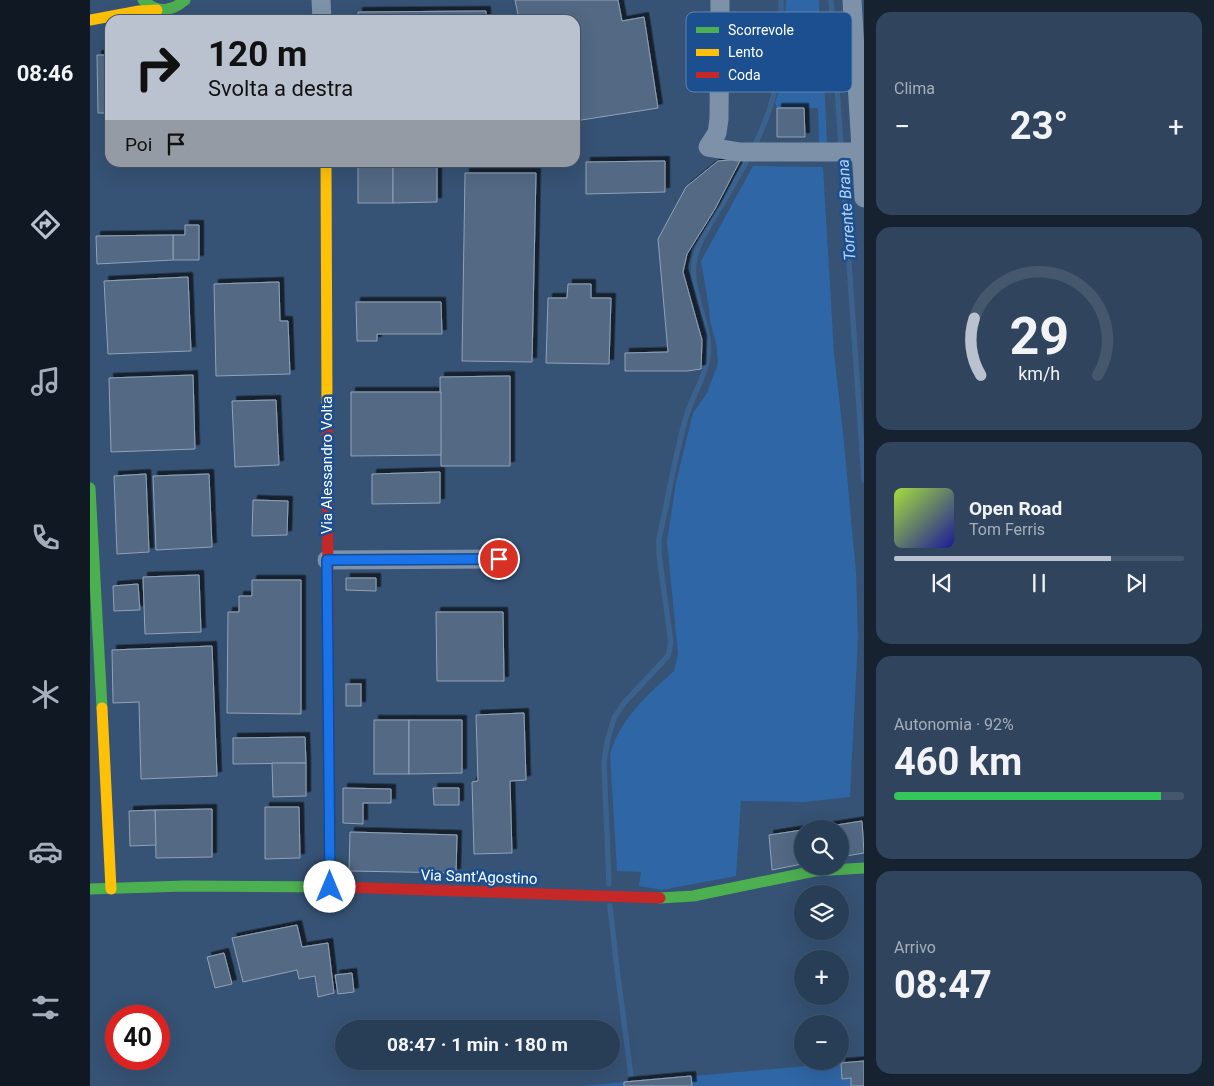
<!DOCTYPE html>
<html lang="it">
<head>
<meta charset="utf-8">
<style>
  body { margin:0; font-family:Roboto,sans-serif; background:#30455d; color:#f1f3f6; height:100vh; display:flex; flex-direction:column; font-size:19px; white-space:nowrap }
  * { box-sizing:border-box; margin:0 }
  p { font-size:16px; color:#a5aeba }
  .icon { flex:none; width:28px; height:28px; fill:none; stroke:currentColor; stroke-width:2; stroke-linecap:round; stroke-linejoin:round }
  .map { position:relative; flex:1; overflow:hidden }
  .drawer { display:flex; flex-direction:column; gap:12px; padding:12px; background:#162230; width:350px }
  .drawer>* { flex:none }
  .banner { position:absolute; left:15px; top:15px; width:475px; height:152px; border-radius:15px; box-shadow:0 5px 20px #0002,0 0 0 1px #44576d; background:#b9c2ce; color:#111; overflow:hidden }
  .buttons { position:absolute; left:704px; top:820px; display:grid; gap:10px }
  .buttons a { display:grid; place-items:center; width:55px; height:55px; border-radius:50%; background:#283e57; box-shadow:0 5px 20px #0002,0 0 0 1px #44576d; font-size:25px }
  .speed { position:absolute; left:15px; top:1005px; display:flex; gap:10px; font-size:25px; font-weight:700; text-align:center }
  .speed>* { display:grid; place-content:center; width:65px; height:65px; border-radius:50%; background:#283e57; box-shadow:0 5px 20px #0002,0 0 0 1px #44576d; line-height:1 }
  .speed .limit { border:8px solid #d22; background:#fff; color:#111 }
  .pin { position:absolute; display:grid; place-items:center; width:42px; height:42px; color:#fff; margin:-21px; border:2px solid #fff; border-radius:50%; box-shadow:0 1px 5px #0007 }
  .me { position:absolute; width:55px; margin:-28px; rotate:0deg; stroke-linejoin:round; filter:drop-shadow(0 0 4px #0008) }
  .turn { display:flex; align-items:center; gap:18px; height:105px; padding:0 20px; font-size:22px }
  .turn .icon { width:65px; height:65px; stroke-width:2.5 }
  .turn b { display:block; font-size:35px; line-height:42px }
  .then { display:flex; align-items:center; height:48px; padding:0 20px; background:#0003; gap:10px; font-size:19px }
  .big { font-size:38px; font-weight:700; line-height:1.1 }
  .drawer .card { flex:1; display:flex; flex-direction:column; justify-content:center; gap:8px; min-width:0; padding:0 18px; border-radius:15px; background:#30455d }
  .drawer .dial { align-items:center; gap:0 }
  .dial svg { height:130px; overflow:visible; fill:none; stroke:#44576d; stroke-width:7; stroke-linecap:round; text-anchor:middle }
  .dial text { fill:#f1f3f6; stroke:none }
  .song { display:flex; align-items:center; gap:15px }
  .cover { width:60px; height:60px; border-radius:8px; background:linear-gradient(135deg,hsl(80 70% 55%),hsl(240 70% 35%)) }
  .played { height:5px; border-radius:2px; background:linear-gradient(90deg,#b9c2ce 75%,#44576d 75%) }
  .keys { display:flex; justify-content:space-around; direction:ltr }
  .heat { display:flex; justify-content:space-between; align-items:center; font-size:28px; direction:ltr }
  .charge { height:8px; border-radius:4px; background:linear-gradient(90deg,#34c759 92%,#44576d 0) }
  .trip { position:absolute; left:245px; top:1020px; width:285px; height:50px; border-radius:25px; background:#283e57; box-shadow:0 5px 20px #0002,0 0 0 1px #44576d; font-weight:700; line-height:50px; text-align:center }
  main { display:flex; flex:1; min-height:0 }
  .tabs { display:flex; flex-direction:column; width:90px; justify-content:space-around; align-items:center; background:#101923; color:#a5aeba }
  .tabs .icon { width:35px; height:35px }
  .tabs .active { color:#b9c2ce }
  .tabs b { font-size:22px; color:#f1f3f6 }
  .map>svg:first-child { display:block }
  .green { fill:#2f66a5 }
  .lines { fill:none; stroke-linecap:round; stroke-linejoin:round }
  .stream { stroke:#3b618d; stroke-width:5.5 }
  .building { fill:#526984; stroke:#92a2b6; filter:url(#shadow) }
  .street { stroke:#7d92a8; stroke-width:19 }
  .fast { stroke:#4caf50; stroke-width:11 }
  .slow { stroke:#ffc107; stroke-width:11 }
  .jam { stroke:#c62828; stroke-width:11 }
  .route-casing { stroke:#114b97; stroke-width:12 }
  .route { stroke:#1a73e8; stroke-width:9 }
  .labels { text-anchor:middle; stroke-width:5; stroke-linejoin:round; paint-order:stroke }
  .street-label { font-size:15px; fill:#fff; stroke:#1b4f8f }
  .water-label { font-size:16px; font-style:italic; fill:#b5d3f5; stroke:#1b4f8f }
  .key { fill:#1b4f8f; stroke:#5f84b1; stroke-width:1 }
  .key-label { font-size:14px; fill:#fff }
</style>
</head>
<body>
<main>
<nav class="tabs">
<b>08:46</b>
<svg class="icon active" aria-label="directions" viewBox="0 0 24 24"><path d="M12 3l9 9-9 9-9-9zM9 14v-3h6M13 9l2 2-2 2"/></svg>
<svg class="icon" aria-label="music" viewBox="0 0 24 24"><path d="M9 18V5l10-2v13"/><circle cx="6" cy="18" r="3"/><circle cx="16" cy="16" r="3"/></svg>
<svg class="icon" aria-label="phone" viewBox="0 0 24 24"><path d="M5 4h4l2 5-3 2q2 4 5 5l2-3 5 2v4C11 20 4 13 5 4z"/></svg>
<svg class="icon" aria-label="climate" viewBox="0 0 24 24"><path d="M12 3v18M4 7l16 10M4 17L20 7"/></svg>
<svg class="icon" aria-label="car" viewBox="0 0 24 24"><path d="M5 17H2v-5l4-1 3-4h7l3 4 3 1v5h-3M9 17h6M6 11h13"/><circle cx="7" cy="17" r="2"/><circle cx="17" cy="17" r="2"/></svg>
<svg class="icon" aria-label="filters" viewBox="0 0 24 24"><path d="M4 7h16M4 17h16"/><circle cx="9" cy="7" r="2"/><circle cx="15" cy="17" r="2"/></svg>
</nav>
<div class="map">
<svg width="774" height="1086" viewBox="0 0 774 1086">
  <defs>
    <filter id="shadow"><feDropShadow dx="4.5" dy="-4.5" stdDeviation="0" flood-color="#0009"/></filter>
  </defs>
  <rect width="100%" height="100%" fill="#365274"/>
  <!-- green -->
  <g class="green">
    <polygon points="696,0 729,0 731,66 735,97 737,143 729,144 728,108 687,108 685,102 692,83"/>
    <path d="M 663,166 L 733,167 L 744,353 L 753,432 L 766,572 L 768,639 L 760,797 L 714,802 L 651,801 L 646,876 L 572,890 L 549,886 L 551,872 L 527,871 L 520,754 C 530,719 557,695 584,671 L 588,654 L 577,542 L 586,482 L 603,413 L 617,393 L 628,363 L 626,343 L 620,321 L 619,308 L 611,261 Z"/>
    <polygon points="774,1061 774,1086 491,1086 751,1063"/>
  </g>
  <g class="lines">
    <!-- stream -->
    <g class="stream">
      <polyline points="741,0 774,480"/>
      <path d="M 519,884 L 514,762 L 518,738 L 524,718 L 534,703 L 578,656 L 581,643 L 569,555 L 569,539 C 578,500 584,460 595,421 C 600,399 615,379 618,357 C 623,326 597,290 605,257 C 608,244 616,231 623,219 C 634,201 645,183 655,164 C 671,135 685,100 689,68 C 691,45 691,23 691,0"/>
      <polyline points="520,906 526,961 541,1076"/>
    </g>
  </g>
  <!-- building -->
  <g class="building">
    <polygon points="425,0 528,0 532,21 554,17 568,108 485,121 485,20 425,20 429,19"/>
    <polygon points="396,11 396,20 268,20 268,12"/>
    <polygon points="7,55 20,55 20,113 8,113"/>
    <polygon points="687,108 714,108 715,137 687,137"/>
    <polygon points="651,159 625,209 597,254 593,272 612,340 611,369 597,371 535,371 535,353 578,352 568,239 596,187 628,161"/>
    <polygon points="575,161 575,192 496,194 496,162"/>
    <rect x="268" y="162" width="35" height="41"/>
    <polygon points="303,162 347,162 347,202 303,203"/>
    <polygon points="375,173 446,173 442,362 372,361"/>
    <polygon points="95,225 109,225 109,260 83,260 83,235 95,235"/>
    <polygon points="83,235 83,260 7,264 6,236"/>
    <polygon points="98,277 101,351 18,354 14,281"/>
    <polygon points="189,282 190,321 198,321 200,374 126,376 124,284"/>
    <polygon points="478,284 501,284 501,298 521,298 519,364 456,363 458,298 477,298"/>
    <polygon points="266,302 351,302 352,334 287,334 287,341 267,341"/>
    <polygon points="103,375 105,449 21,452 19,378"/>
    <polygon points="420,376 420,466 351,466 350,377"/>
    <polygon points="261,392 351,392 351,455 261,456"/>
    <polygon points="186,400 189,465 145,467 142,401"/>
    <polygon points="350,472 350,503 282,504 282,474"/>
    <polygon points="56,474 59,552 27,554 24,476"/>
    <polygon points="119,474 122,547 66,550 63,476"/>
    <polygon points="163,500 198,501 197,535 162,536"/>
    <polygon points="109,575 111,632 55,634 53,577"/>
    <polygon points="256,578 286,578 286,591 256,590"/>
    <polygon points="162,580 211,580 211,714 137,713 138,612 149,612 149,596 162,596"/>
    <polygon points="48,584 50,610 24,611 23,586"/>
    <polygon points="346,612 413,612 414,681 347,681"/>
    <polygon points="122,646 127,776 51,779 49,702 23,703 22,650"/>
    <rect x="256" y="684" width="15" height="22"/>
    <polygon points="434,713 436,780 420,781 422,853 384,854 382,782 388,781 386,715"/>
    <rect x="284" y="720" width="35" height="54"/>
    <polygon points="319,720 372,720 372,773 319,774"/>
    <polygon points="215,737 216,763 143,764 143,738"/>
    <polygon points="182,763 216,763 216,796 183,797"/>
    <polygon points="253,788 301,789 301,803 273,803 273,824 253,823"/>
    <polygon points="343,788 369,788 369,805 344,805"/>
    <polygon points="175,807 209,807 210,858 175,859"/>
    <polygon points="122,809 122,857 66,858 65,810"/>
    <polygon points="65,810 66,845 40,846 39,811"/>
    <polygon points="772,821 774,853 750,857 750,829 721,829"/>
    <polygon points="712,830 712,864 682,870 679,835"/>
    <polygon points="260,832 367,835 366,873 259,871"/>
    <polygon points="207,925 212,947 238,943 244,993 228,997 225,976 209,979 207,970 153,982 142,938"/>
    <polygon points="134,953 142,984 125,988 117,957"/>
    <polygon points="262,973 264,992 248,994 245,975"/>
    <polygon points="774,1061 774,1086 761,1086 761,1078 752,1079 751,1063"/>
    <polygon points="601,1076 602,1086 534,1086 534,1082"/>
  </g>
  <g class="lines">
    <!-- street -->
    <g class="street">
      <polyline points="231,0 232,20"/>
      <polyline points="630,0 629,119 627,133 618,147 649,152 771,152"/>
      <polyline points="762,0 774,198"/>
      <polyline points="237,560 409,559"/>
    </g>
    <!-- fast -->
    <g class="fast">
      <path d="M 53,0 C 67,13 81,12 95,0"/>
      <polyline points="0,488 12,708"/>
      <polyline points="239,778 240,887"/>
      <polyline points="0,889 95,886 249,887"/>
      <polyline points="570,898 603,896 725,871 774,868"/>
    </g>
    <!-- slow -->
    <g class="slow">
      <polyline points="0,20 49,11 67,10"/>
      <polyline points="236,162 237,407"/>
      <polyline points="12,708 21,889"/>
    </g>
    <!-- jam -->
    <g class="jam">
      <polyline points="237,407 239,778"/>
      <polyline points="249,887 570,898"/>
    </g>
  </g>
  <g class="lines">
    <!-- route casing -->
    <g class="route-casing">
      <polyline id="route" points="240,887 237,560 409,559"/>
    </g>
    <!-- route -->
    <use href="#route" class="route"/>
  </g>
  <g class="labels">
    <!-- street labels -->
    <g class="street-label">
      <text transform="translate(237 465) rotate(-90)" y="5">Via Alessandro Volta</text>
      <text transform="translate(389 877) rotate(2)" y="5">Via Sant'Agostino</text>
    </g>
    <!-- water labels -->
    <g class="water-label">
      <text transform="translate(756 210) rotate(-94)" y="6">Torrente Brana</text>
    </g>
  </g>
  <!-- legend -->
  <rect x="596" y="12" width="166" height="80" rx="8" class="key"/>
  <rect x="606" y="27" width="23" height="6" fill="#4caf50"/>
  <rect x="606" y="49" width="23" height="7" fill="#ffc107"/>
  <rect x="606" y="72" width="23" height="6" fill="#c62828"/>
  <g class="key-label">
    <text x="638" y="35">Scorrevole</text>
    <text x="638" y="57">Lento</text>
    <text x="638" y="80">Coda</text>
  </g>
</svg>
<div class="buttons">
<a><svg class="icon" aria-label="search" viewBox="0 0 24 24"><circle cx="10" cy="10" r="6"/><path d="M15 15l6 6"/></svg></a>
<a><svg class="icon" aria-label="layers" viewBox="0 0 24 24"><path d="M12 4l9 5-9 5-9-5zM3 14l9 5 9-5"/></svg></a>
<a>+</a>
<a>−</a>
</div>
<div class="speed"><div class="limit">40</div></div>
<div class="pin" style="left:409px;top:559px;background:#d93025"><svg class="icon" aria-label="arrive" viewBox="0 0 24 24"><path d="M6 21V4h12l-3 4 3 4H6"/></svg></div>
<svg class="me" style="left:240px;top:887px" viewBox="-20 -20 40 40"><circle r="19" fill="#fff"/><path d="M0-13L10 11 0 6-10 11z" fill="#1a73e8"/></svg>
<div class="trip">08:47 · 1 min · 180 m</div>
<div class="banner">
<div class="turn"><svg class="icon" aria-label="right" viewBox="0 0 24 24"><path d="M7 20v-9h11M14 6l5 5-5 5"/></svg><div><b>120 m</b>Svolta a destra</div></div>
<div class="then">Poi<svg class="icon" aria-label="arrive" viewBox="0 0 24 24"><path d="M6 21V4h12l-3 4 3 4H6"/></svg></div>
</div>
</div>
<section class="drawer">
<div class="card"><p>Clima</p>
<div class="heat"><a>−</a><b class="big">23°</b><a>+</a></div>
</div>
<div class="card dial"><svg viewBox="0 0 100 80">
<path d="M14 69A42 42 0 1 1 86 69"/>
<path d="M14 69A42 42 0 0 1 10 34" stroke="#b9c2ce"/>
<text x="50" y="56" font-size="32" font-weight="700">29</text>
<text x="50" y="72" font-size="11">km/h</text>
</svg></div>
<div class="card">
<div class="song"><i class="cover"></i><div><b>Open Road</b><p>Tom Ferris</p></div></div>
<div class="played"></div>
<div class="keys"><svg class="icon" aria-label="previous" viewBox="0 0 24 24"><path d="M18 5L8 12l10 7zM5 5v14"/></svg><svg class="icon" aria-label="pause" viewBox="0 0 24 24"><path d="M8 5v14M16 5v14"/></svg><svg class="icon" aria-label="next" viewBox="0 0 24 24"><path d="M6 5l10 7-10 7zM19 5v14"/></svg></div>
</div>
<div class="card"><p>Autonomia · 92%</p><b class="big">460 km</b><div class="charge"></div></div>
<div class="card"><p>Arrivo</p><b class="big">08:47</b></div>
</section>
</main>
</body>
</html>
